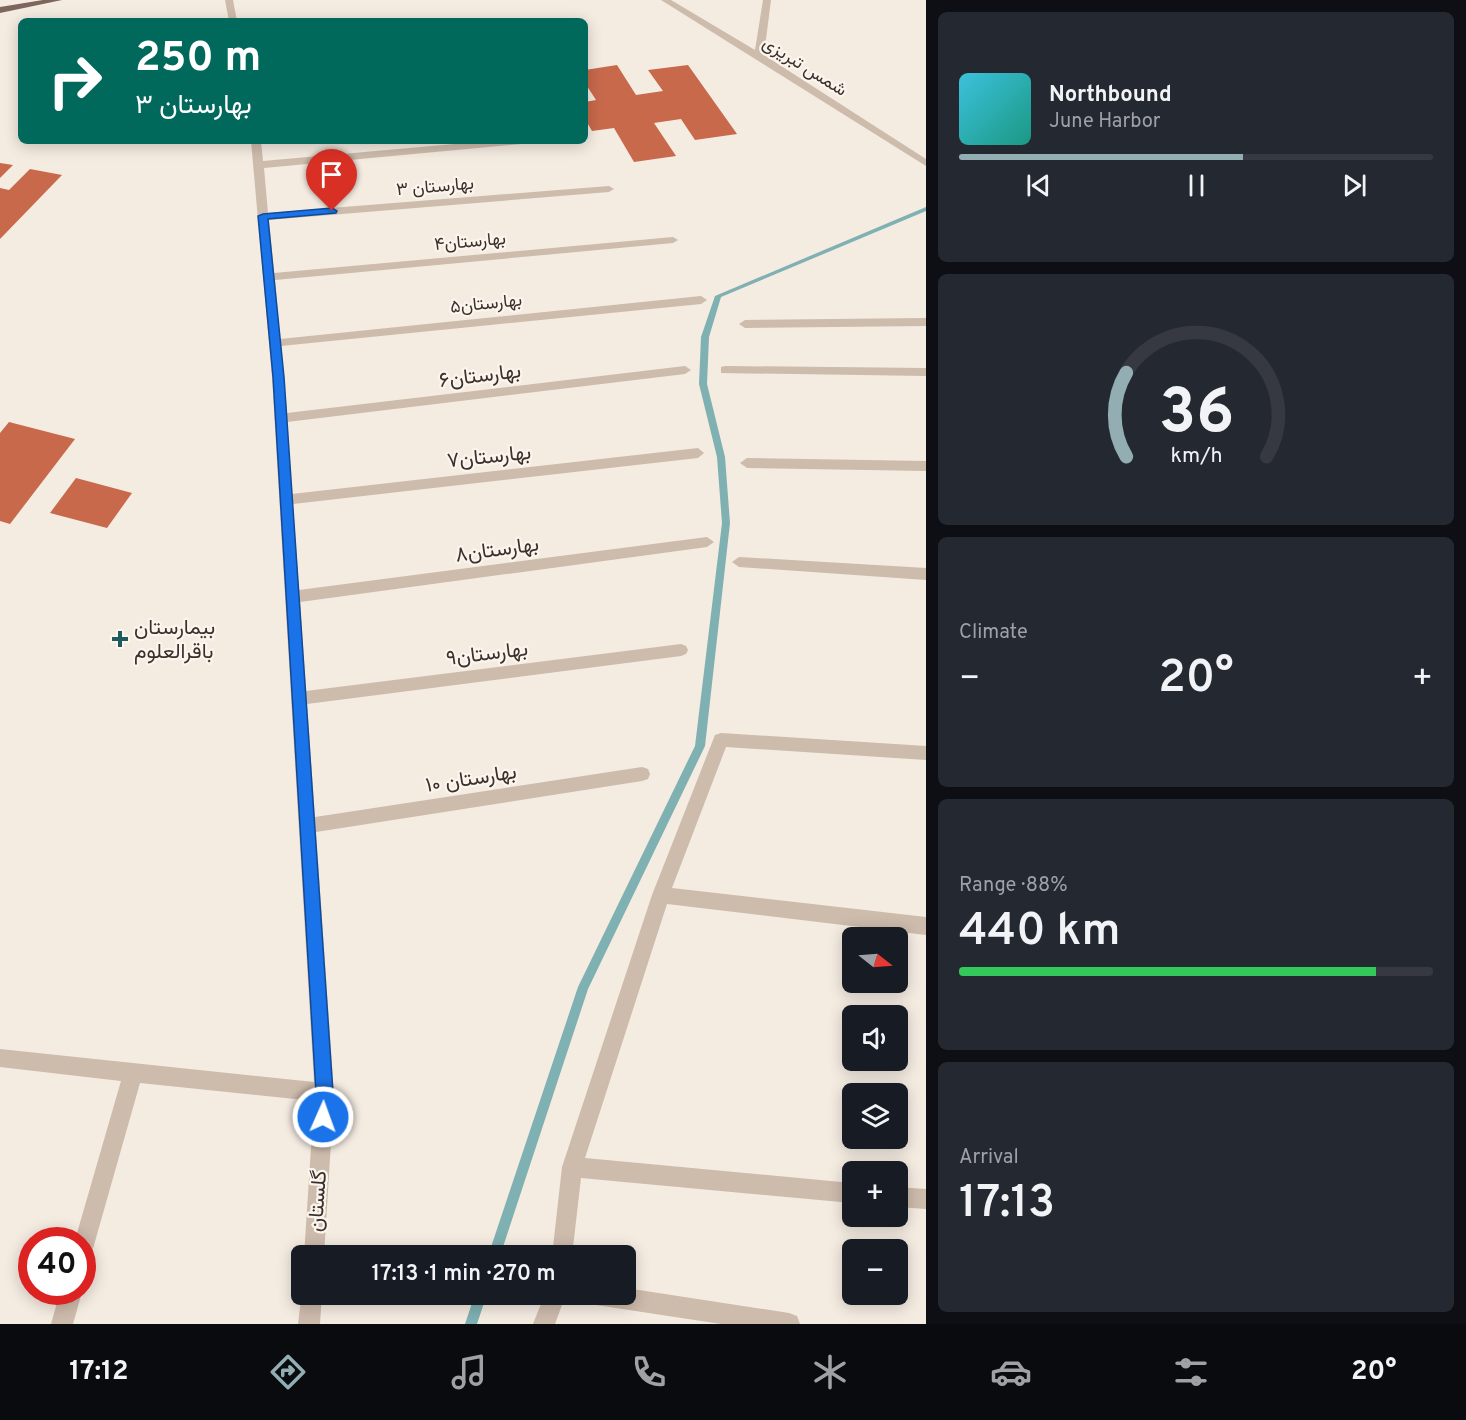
<!DOCTYPE html>
<html lang="en">
<head>
<meta charset="utf-8">
<style>
  body { margin:0; font-family:Overpass,Vazirmatn,sans-serif; background:#242831; color:#f1f3f6; height:100vh; display:flex; flex-direction:column; font-size:22px; white-space:nowrap }
  * { box-sizing:border-box; margin:0 }
  p { font-size:20px; color:#9ea1a6 }
  .icon { flex:none; width:33px; height:33px; fill:none; stroke:currentColor; stroke-width:2; stroke-linecap:round; stroke-linejoin:round }
  .map { position:relative; flex:1; overflow:hidden }
  .details { display:flex; flex-direction:column; gap:12px; padding:12px; background:#0d0f14; width:540px }
  .details>* { flex:none }
  .banner { position:absolute; left:18px; top:18px; width:570px; height:126px; border-radius:9px; box-shadow:0 3px 15px #0003; background:#00695c; color:#fff; overflow:hidden }
  .needle { width:39px; rotate:107deg }
  .fabs { position:absolute; left:842px; top:927px; display:grid; gap:12px }
  .fabs a { display:grid; place-items:center; width:66px; height:66px; border-radius:9px; background:#171b24; box-shadow:0 3px 15px #0003; font-size:30px }
  .speed { position:absolute; left:18px; top:1227px; display:flex; gap:12px; font-size:30px; font-weight:700; text-align:center }
  .speed>* { display:grid; place-content:center; width:78px; height:78px; border-radius:50%; background:#171b24; box-shadow:0 3px 15px #0003; line-height:1 }
  .speed .limit { border:9px solid #d22; background:#fff; color:#111 }
  .pin { position:absolute; display:grid; place-items:center; width:51px; height:51px; color:#fff; margin:-62px -26px; border-radius:50% 50% 50% 0; rotate:-45deg; box-shadow:0 0 6px #0007 }
  .pin .icon { rotate:45deg }
  .me { position:absolute; width:66px; margin:-33px; rotate:2deg; stroke-linejoin:round; filter:drop-shadow(0 0 4px #0008) }
  .turn { display:flex; align-items:center; gap:21px; height:126px; padding:0 18px; font-size:27px }
  .turn .icon { width:78px; height:78px; stroke-width:2.5 }
  .turn b { display:block; font-size:42px; line-height:51px }
  .big { font-size:45px; font-weight:600; line-height:1.1 }
  .details .card { flex:1; display:flex; flex-direction:column; justify-content:center; gap:9px; min-width:0; padding:0 21px; border-radius:9px; background:#242831 }
  .details .dial { align-items:center; gap:0 }
  .dial svg { height:156px; overflow:visible; fill:none; stroke:#363941; stroke-width:7; stroke-linecap:round; text-anchor:middle }
  .dial text { fill:#f1f3f6; stroke:none }
  .song { display:flex; align-items:center; gap:18px }
  .cover { width:72px; height:72px; border-radius:9px; background:linear-gradient(135deg,hsl(190 70% 55%),hsl(170 70% 35%)) }
  .played { height:6px; border-radius:3px; background:linear-gradient(90deg,#92aeb2 60%,#363941 60%) }
  .keys { display:flex; justify-content:space-around; direction:ltr }
  .heat { display:flex; justify-content:space-between; align-items:center; font-size:33px; direction:ltr }
  .charge { height:9px; border-radius:4px; background:linear-gradient(90deg,#34c759 88%,#363941 0) }
  .trip { position:absolute; left:291px; top:1245px; width:345px; height:60px; border-radius:9px; background:#171b24; box-shadow:0 3px 15px #0003; font-weight:600; line-height:60px; text-align:center }
  .dock { display:flex; height:96px; justify-content:space-around; align-items:center; background:#090b0e; color:#9ea1a6 }
  .dock .icon { width:42px; height:42px }
  .dock .current { color:#92aeb2 }
  .dock b { font-size:27px; color:#f1f3f6 }
  main { display:flex; flex:1; min-height:0 }
  .map>svg:first-child { display:block }
  .lines { fill:none; stroke-linecap:round; stroke-linejoin:round }
  .stream { fill:#7fb0b2; fill-rule:evenodd }
  .building { fill:#c8694b }
  .minor { fill:#cdbbac; fill-rule:evenodd }
  .major { fill:#7d675c; fill-rule:evenodd }
  .route { fill:#1a73e8; stroke:#114b97; stroke-width:1.5 }
  .poi-dot { fill:#1f5a5e; stroke:#fbf5ee; stroke-width:2 }
  .labels { text-anchor:middle; stroke-width:4.5; stroke-linejoin:round; paint-order:stroke }
  .far-street-label { font-size:18px; fill:#3b302b; stroke:#fbf5ee }
  .street-label { font-size:21px; fill:#3b302b; stroke:#fbf5ee }
  .poi-label { font-size:21px; fill:#3b302b; stroke:#fbf5ee; text-anchor:start }
</style>
</head>
<body>
<main>
<div class="map">
<svg width="926" height="1324" viewBox="0 0 926 1324">
  <rect width="100%" height="100%" fill="#f4ebe1"/>
  <g class="lines">
    <!-- stream -->
    <g class="stream">
      <polygon points="926,207 926,211 721,297 709,337 707,384 725,457 730,523 705,746 588,989 500,1256 488,1256 578,987 695,746 722,523 717,457 699,384 701,337 715,296"/>
      <polygon points="475,1294 487,1294 477,1324 465,1324"/>
    </g>
  </g>
  <!-- building -->
  <g class="building">
    <polygon points="617,65 636,95 663,91 648,70 688,65 737,134 695,140 681,119 654,123 676,156 634,162 614,128 592,131 585,119 585,102 596,100 585,83 585,70"/>
    <polygon points="0,163 13,165 0,178"/>
    <polygon points="30,169 62,175 0,239 0,188 9,190"/>
    <polygon points="9,422 75,439 10,524 0,521 0,433"/>
    <polygon points="76,478 132,493 107,528 50,513"/>
  </g>
  <g class="lines">
    <!-- minor -->
    <g class="minor">
      <polygon points="225,0 233,0 237,21 229,21"/>
      <polygon points="661,0 671,0 755,50 763,0 771,0 764,55 926,159 926,166"/>
      <polygon points="251,141 261,141 263,161 488,141 526,141 521,144 264,168 268,213 609,186 614,189 609,192 269,220 274,273 673,237 678,240 673,243 275,280 280,339 701,296 707,300 701,304 281,346 287,413 685,366 691,370 685,374 287,422 292,494 698,448 704,453 698,458 293,504 299,590 707,537 714,542 707,547 300,602 306,691 681,644 686,646 688,650 686,654 681,656 307,704 315,817 642,767 648,769 650,774 648,779 642,781 316,832 334,1093 324,1256 304,1256 314,1101 140,1083 92,1252 89,1259 82,1262 82,1240 75,1240 121,1081 0,1067 0,1049 314,1082 272,377"/>
      <polygon points="926,318 926,326 745,328 739,324 745,320"/>
      <polygon points="725,366 926,368 926,376 721,373 721,367"/>
      <polygon points="747,458 926,461 926,471 747,468 740,463"/>
      <polygon points="739,557 926,568 926,580 739,567 732,562"/>
      <polygon points="721,733 926,746 926,760 726,747 672,888 926,917 926,935 667,904 585,1158 852,1183 852,1203 581,1178 572,1256 552,1256 562,1167 652,895 713,740 715,735"/>
      <polygon points="897,1187 926,1189 926,1209 897,1207"/>
      <polygon points="626,1288 789,1313 797,1316 800,1324 721,1324 596,1305 589,1301 586,1294 626,1294"/>
      <polygon points="302,1291 302,1294 322,1294 320,1324 298,1324"/>
      <polygon points="60,1292 82,1292 73,1324 51,1324"/>
      <polygon points="545,1294 566,1294 555,1324 533,1324"/>
    </g>
    <!-- major -->
    <polygon class="major" points="43,0 62,0 0,13 0,7"/>
  </g>
  <!-- route -->
  <polygon class="route" points="332,208 337,211 336,213 268,219 284,377 333,1093 329,1123 323,1125 317,1123 314,1117 316,1093 273,377 258,216 263,214"/>
  <!-- markers -->
  <path class="poi-dot" d="M117 630h6v6h6v6h-6v6h-6v-6h-6v-6h6z"/>
  <g class="labels">
    <!-- far-street labels -->
    <g class="far-street-label">
      <text transform="translate(805 66) rotate(32)" y="6">شمس تبریزی</text>
      <text transform="translate(435 186) rotate(-5)" y="6">بهارستان ۳</text>
      <text transform="translate(470 241) rotate(-5)" y="6">بهارستان۴</text>
      <text transform="translate(486 303) rotate(-6)" y="6">بهارستان۵</text>
    </g>
    <!-- street labels -->
    <g class="street-label">
      <text transform="translate(480 375) rotate(-7)" y="7">بهارستان۶</text>
      <text transform="translate(489 456) rotate(-6)" y="7">بهارستان۷</text>
      <text transform="translate(497 549) rotate(-8)" y="7">بهارستان۸</text>
      <text transform="translate(487 653) rotate(-7)" y="7">بهارستان۹</text>
      <text transform="translate(471 778) rotate(-9)" y="7">بهارستان ۱۰</text>
      <text transform="translate(317 1201) rotate(-86)" y="7">گلستان</text>
    </g>
    <!-- poi labels -->
    <g class="poi-label">
      <text x="134" y="634">بیمارستان<tspan x="134" dy="24">باقرالعلوم</tspan></text>
    </g>
  </g>
</svg>
<div class="fabs">
<a><svg class="needle" viewBox="-14 -14 28 28"><path d="M0-13l5 13h-10z" fill="#e53935"/><path d="M0 13l5-13h-10z" fill="#9ea1a6"/></svg></a>
<a><svg class="icon" aria-label="sound" viewBox="0 0 24 24"><path d="M4 9h4l5-4v14l-5-4H4zM17 9q2 3 0 6"/></svg></a>
<a><svg class="icon" aria-label="layers" viewBox="0 0 24 24"><path d="M12 4l9 5-9 5-9-5zM3 14l9 5 9-5"/></svg></a>
<a>+</a>
<a>−</a>
</div>
<div class="speed"><div class="limit">40</div></div>
<div class="pin" style="left:332px;top:211px;background:#d93025"><svg class="icon" aria-label="arrive" viewBox="0 0 24 24"><path d="M6 21V4h12l-3 4 3 4H6"/></svg></div>
<svg class="me" style="left:323px;top:1117px" viewBox="-20 -20 40 40"><circle r="17" fill="#1a73e8" stroke="#fff" stroke-width="3"/><path d="M0-11L8 9 0 5-8 9z" fill="#fff"/></svg>
<div class="trip">17:13 · 1 min · 270 m</div>
<div class="banner">
<div class="turn"><svg class="icon" aria-label="right" viewBox="0 0 24 24"><path d="M7 20v-9h11M14 6l5 5-5 5"/></svg><div><b>250 m</b>بهارستان ۳</div></div>
</div>
</div>
<section class="details">
<div class="card">
<div class="song"><i class="cover"></i><div><b>Northbound</b><p>June Harbor</p></div></div>
<div class="played"></div>
<div class="keys"><svg class="icon" aria-label="previous" viewBox="0 0 24 24"><path d="M18 5L8 12l10 7zM5 5v14"/></svg><svg class="icon" aria-label="pause" viewBox="0 0 24 24"><path d="M8 5v14M16 5v14"/></svg><svg class="icon" aria-label="next" viewBox="0 0 24 24"><path d="M6 5l10 7-10 7zM19 5v14"/></svg></div>
</div>
<div class="card dial"><svg viewBox="0 0 100 80">
<path d="M14 69A42 42 0 1 1 86 69"/>
<path d="M14 69A42 42 0 0 1 14 26" stroke="#92aeb2"/>
<text x="50" y="56" font-size="32" font-weight="700">36</text>
<text x="50" y="72" font-size="11">km/h</text>
</svg></div>
<div class="card"><p>Climate</p>
<div class="heat"><a>−</a><b class="big">20°</b><a>+</a></div>
</div>
<div class="card"><p>Range · 88%</p><b class="big">440 km</b><div class="charge"></div></div>
<div class="card"><p>Arrival</p><b class="big">17:13</b></div>
</section>
</main>
<nav class="dock">
<b>17:12</b>
<svg class="icon current" aria-label="directions" viewBox="0 0 24 24"><path d="M12 3l9 9-9 9-9-9zM9 14v-3h6M13 9l2 2-2 2"/></svg>
<svg class="icon" aria-label="music" viewBox="0 0 24 24"><path d="M9 18V5l10-2v13"/><circle cx="6" cy="18" r="3"/><circle cx="16" cy="16" r="3"/></svg>
<svg class="icon" aria-label="phone" viewBox="0 0 24 24"><path d="M5 4h4l2 5-3 2q2 4 5 5l2-3 5 2v4C11 20 4 13 5 4z"/></svg>
<svg class="icon" aria-label="climate" viewBox="0 0 24 24"><path d="M12 3v18M4 7l16 10M4 17L20 7"/></svg>
<svg class="icon" aria-label="car" viewBox="0 0 24 24"><path d="M5 17H2v-5l4-1 3-4h7l3 4 3 1v5h-3M9 17h6M6 11h13"/><circle cx="7" cy="17" r="2"/><circle cx="17" cy="17" r="2"/></svg>
<svg class="icon" aria-label="filters" viewBox="0 0 24 24"><path d="M4 7h16M4 17h16"/><circle cx="9" cy="7" r="2"/><circle cx="15" cy="17" r="2"/></svg>
<b>20°</b>
</nav>
</body>
</html>
